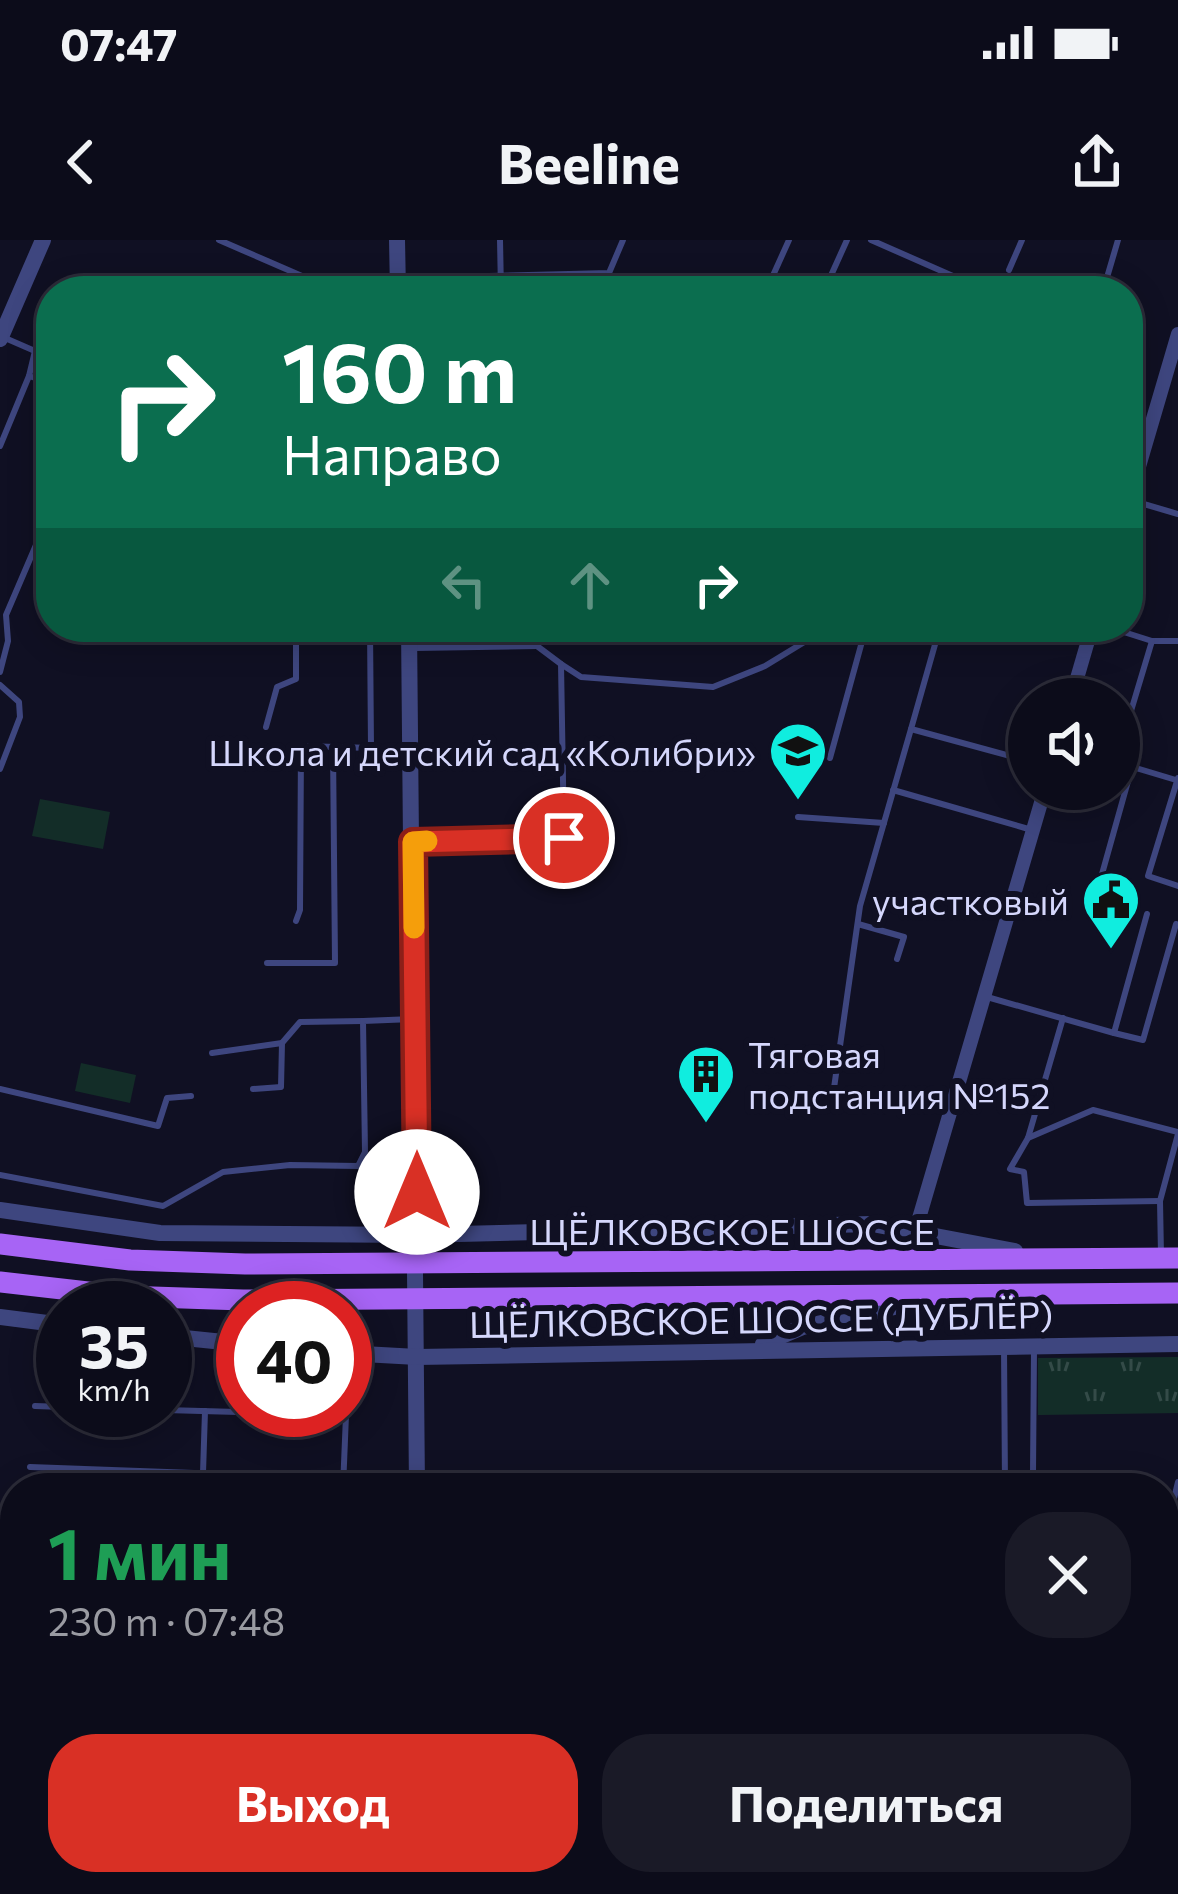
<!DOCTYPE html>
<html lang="ru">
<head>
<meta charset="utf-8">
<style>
	body { margin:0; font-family:Commissioner,sans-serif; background:#1a1a27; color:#f1f3f6; height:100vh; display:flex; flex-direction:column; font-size:45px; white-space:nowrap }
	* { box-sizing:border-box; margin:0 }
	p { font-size:39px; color:#9a9ba2 }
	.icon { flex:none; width:66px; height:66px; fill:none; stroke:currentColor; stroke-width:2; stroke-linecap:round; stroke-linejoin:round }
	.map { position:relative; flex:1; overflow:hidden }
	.side { position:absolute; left:0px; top:1233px; width:1179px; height:423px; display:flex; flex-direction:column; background:#0c0c1a; border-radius:48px 48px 0 0; box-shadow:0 6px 30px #0003,0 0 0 3px #2c2c39 }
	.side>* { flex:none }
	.guide { position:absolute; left:36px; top:36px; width:1107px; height:366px; border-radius:48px; box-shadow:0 6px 30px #0003,0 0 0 3px #2c2c39; background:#0b6e4f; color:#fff; overflow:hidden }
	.tools { position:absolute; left:1008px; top:438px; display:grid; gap:24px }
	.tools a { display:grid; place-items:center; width:132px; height:132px; border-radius:50%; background:#0c0c1a; box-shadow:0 6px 30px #0003,0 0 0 3px #2c2c39; font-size:60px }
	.speed { position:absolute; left:36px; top:1041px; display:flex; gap:24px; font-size:60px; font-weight:700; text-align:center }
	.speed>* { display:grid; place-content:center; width:156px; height:156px; border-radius:50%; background:#0c0c1a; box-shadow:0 6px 30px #0003,0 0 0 3px #2c2c39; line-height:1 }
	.speed small { font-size:30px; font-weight:400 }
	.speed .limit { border:18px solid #d22; background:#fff; color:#111 }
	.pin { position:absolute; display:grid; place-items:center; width:102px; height:102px; color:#fff; margin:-51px; border:6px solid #fff; border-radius:50%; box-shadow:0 3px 12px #0007 }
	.me { position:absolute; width:132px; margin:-66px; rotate:0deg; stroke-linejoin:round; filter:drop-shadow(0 0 9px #0008) }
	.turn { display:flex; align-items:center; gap:42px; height:252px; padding:0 48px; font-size:54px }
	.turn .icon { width:156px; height:156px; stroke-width:2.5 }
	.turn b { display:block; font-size:84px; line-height:102px }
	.lanes { display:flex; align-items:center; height:114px; padding:0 48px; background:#0003; justify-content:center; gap:60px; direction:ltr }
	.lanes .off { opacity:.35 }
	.round { display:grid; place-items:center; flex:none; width:126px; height:126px; border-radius:48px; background:#1a1a27 }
	.summary { display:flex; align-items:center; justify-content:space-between; height:204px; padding:0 48px }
	h1 { font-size:72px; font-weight:700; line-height:90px; color:#1e9e55 }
	.cta { display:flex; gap:24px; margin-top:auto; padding:24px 48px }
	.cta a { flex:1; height:138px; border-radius:48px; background:#d93025; color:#fff; font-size:48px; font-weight:700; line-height:138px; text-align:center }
	.cta a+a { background:#1a1a27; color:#f1f3f6 }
	.status { display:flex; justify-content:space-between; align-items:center; height:84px; padding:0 60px; background:#0c0c1a; direction:ltr }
	.status svg { height:33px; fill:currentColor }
	header { display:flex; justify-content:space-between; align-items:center; height:156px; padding:0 48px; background:#0c0c1a; font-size:54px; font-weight:700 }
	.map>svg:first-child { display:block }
	.grass { fill:url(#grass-tufts) }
	.garden { fill:#132d28 }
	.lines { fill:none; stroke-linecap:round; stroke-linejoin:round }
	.service { stroke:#3e467f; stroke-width:6 }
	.minor { stroke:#3e467f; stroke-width:14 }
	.tertiary { stroke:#3e467f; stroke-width:16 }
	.primary { stroke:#a764f5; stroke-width:21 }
	.route-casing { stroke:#8d1f18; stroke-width:30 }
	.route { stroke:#d93025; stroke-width:21 }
	.slow { stroke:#f59e0b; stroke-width:21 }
	.labels { text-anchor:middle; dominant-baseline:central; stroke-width:12; stroke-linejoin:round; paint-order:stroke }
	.poi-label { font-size:36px; fill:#d5d7fc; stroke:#101023; text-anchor:end }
	.street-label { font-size:36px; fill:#d5d7fc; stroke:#101023 }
</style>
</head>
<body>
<div class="status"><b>07:47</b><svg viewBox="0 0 49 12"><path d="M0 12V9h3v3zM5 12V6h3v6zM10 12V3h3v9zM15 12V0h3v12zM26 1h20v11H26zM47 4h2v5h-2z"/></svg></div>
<header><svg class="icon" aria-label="back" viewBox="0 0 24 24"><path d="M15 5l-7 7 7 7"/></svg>Beeline<svg class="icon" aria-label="share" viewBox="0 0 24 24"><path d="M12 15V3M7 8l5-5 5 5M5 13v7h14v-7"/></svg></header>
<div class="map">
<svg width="1178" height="1654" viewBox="0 0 1178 1654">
	<defs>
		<pattern id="grass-tufts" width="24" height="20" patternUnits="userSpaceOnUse" patternTransform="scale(3)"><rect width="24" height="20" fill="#132d28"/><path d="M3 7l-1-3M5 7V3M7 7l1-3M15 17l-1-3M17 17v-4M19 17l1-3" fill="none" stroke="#344b48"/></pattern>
	</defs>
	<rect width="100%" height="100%" fill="#101023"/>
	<path class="grass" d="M1178,1117v56l-140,2v-57z"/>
	<g class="garden">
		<path d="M40,559l70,13 -7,37 -71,-13z"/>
		<path d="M81,823l55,12 -6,28 -55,-12z"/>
	</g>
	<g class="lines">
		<g class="service">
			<path d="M219,0l106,46"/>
			<path d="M500,0l1,51"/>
			<path d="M871,0l116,51"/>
			<path d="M1009,30l13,-30"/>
			<path d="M402,38l207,-5 14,-33"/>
			<path d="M602,51l7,-18"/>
			<path d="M766,51l23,-51"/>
			<path d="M824,51l23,-51"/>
			<path d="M1103,51l15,-51"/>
			<path d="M5,98l46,20"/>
			<path d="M35,111l-6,25 22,7"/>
			<path d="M0,206l29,-70"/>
			<path d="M1130,260l48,14"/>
			<path d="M370,387l1,121"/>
			<path d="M904,387l33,9"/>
			<path d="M940,387l-29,102 118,32"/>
			<path d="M1108,387l44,14h26"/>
			<path d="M414,408l123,-2"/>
			<path d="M561,424l20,13 132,10 52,-21 64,-39"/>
			<path d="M0,432l8,-31 -2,-26 45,-105"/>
			<path d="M0,445l19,17 1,15 -20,52"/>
			<path d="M266,487l11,-40 19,-8v-52"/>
			<path d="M1119,511l33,-110"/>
			<path d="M830,518l36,-131"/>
			<path d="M1119,523l57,17"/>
			<path d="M1178,538l-30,98 30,10"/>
			<path d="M893,550l139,40"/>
			<path d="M798,577l86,6"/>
			<path d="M416,602l148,-4 -3,-174 -24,-18 -1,-19"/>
			<path d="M1102,634l30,-107"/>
			<path d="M296,681l4,-11 1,-164 107,3"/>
			<path d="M858,684l46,13 -7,22"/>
			<path d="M267,723h68l-2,-216"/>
			<path d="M987,757l127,36 33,-119"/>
			<path d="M1063,778l-35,120 -18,31 14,3 3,31 133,-2"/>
			<path d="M1114,793l29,7 33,-116"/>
			<path d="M212,813l70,-10"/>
			<path d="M834,848l26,-182 51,-177"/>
			<path d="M0,849l158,37 9,-28 24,-2"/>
			<path d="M253,849l28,-2 1,-44 18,-21 63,-1"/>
			<path d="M1028,898l65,-28 85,22"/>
			<path d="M0,935l163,31 60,-34 67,-7 68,1 7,-14 -2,-131 50,-2"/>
			<path d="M1161,1015l-1,-54 18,-67"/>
			<path d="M1004,1108l1,140"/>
			<path d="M1034,1109l-1,124h32l-1,15"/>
			<path d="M35,1166l28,1"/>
			<path d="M165,1170l181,5 -3,73"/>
			<path d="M30,1227l250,9v12"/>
			<path d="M203,1233l2,-62"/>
			<path d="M546,1248v-11l371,1v10"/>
			<path d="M1164,1300l14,-58"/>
			<path d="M0,1516h15"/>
			<path d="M21,1654l6,-13"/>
			<path d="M139,1654l6,-13"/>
			<path d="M261,1654l6,-13"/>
		</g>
		<g class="minor">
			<path d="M1128,264l50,-170"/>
			<path d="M1071,459l21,-72"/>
			<path d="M915,992l130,-443"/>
		</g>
		<g class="tertiary">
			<path d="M397,0l1,51"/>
			<path d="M0,99l43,-99"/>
			<path d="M409,387l8,861"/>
			<path d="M0,970l160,23 257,2 455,-11 143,27"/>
			<path d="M0,1077l63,8"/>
			<path d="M165,1096l78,8"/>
			<path d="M763,1104l40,-17 119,-26"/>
			<path d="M345,1113l72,4 761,-13"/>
			<path d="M419,1641v13"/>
		</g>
		<g class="primary">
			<path d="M0,1004l130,16 115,4 933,-6"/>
			<path d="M0,1042l123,14 120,4 935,-7"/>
		</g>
	</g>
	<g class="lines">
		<g class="route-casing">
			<path id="route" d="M417,952l-4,-350 151,-4"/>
		</g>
		<use href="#route" class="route"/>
		<path class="slow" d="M414,688l-1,-86 14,-1"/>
	</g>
	<defs>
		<g id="school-pin" transform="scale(3)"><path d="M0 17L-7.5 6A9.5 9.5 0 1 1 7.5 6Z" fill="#10eddf" stroke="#101023"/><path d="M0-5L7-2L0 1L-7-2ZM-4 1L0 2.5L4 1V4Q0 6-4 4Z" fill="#111"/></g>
		<g id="civic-pin" transform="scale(3)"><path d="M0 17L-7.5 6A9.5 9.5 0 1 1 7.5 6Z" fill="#10eddf" stroke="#101023"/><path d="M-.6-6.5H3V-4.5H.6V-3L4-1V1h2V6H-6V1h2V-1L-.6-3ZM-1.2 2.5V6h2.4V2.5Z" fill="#111"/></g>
		<g id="building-pin" transform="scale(3)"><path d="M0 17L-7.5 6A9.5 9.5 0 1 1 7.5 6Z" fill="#10eddf" stroke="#101023"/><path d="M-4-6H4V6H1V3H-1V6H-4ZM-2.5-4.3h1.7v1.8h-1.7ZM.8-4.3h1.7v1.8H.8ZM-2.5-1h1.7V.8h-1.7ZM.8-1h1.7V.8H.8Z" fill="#111"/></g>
	</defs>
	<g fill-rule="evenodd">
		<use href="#school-pin" x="798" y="511"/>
		<use href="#civic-pin" x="1111" y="660"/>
		<use href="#building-pin" x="706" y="834"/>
	</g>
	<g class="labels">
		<g class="poi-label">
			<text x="756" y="511">Школа и детский сад «Колибри»</text>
			<text x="1069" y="660">участковый</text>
			<text x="748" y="813" text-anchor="start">Тяговая<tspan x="748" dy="41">подстанция №152</tspan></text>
		</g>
		<g class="street-label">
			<text x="732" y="990">ЩЁЛКОВСКОЕ ШОССЕ</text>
			<text transform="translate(761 1078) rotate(-1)">ЩЁЛКОВСКОЕ ШОССЕ (ДУБЛЁР)</text>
		</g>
	</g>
</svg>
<div class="tools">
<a><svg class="icon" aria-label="sound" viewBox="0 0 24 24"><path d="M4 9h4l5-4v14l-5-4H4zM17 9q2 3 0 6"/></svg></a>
</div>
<div class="speed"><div>35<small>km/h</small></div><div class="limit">40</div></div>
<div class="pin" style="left:564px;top:598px;background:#d93025"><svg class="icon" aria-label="arrive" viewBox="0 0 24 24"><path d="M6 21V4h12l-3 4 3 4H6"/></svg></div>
<svg class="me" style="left:417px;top:952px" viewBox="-20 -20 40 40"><circle r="19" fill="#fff"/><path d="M0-13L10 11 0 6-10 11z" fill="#d93025"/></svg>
<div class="guide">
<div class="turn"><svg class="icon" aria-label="right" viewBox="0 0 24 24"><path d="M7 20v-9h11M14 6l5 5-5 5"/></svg><div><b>160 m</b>Направо</div></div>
<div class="lanes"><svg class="icon off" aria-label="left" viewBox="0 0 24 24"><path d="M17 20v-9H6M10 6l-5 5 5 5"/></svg><svg class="icon off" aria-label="ahead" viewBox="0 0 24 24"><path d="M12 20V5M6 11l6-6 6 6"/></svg><svg class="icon" aria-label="right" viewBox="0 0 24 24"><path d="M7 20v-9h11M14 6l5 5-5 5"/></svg></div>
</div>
<section class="side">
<div class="summary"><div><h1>1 мин</h1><p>230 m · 07:48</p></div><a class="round"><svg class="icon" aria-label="close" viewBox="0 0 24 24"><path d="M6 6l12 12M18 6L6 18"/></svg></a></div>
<div class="cta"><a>Выход</a><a>Поделиться</a></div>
</section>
</div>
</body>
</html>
